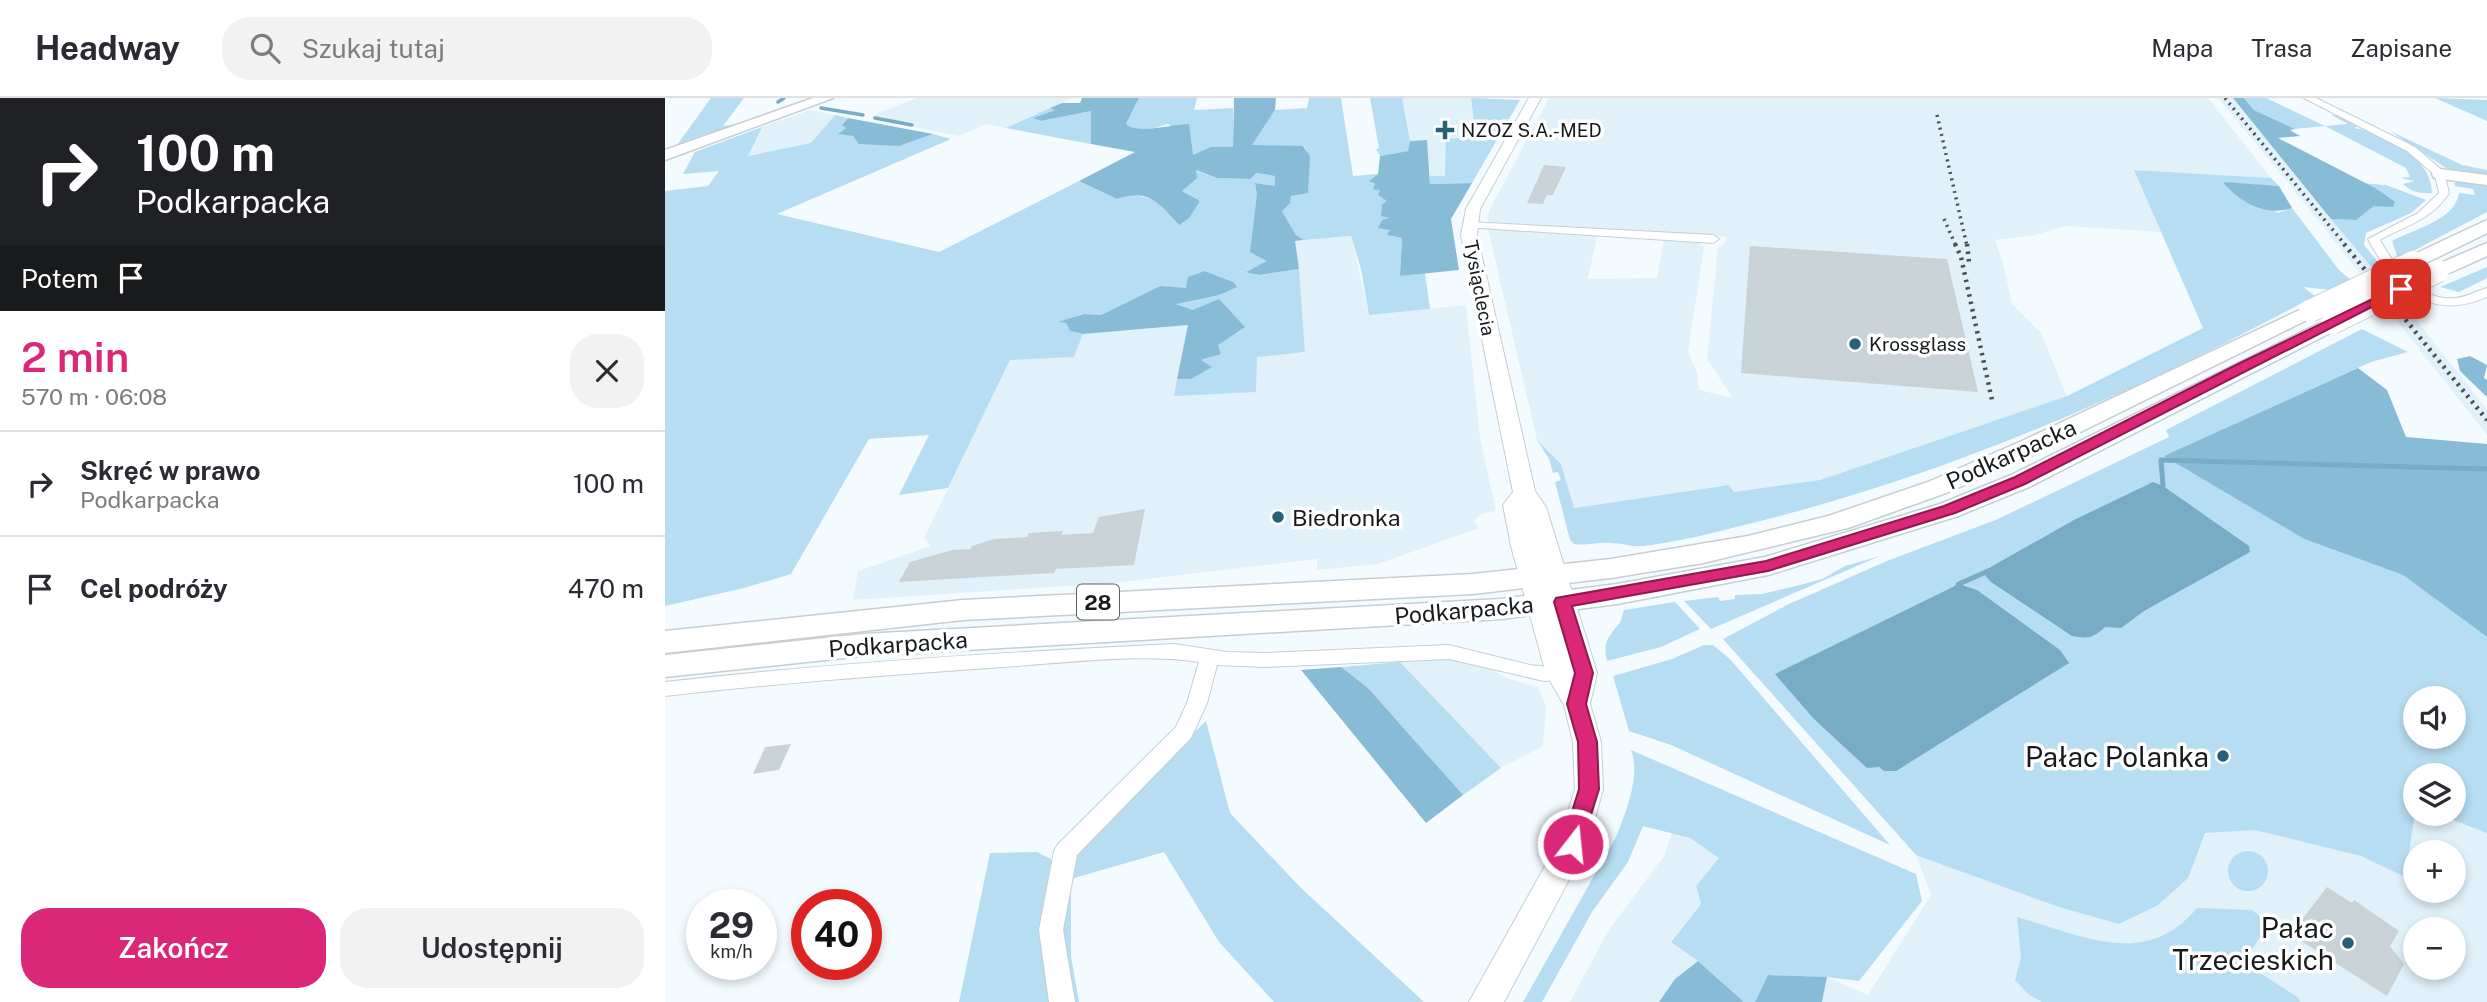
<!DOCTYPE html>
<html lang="pl">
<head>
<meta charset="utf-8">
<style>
	body { margin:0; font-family:"Public Sans",sans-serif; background:#f2f2f3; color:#2b2b33; height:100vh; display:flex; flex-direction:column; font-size:26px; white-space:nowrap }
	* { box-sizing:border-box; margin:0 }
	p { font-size:23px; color:#7c7c81 }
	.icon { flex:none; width:38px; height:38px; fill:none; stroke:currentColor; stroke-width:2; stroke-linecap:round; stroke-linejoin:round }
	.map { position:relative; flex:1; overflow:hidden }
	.panel { display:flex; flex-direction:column; background:#fff; width:665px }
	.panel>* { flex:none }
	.hud { background:#202124; color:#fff; overflow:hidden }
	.tools { position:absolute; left:1738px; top:588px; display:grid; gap:14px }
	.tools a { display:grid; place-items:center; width:63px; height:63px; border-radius:50%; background:#fff; box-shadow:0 4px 10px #0003; font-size:35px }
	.speed { position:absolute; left:21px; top:791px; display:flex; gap:14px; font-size:35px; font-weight:700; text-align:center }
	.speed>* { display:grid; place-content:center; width:91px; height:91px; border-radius:50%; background:#fff; box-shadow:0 4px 10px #0003; line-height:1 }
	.speed small { font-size:18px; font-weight:400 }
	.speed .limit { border:10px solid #d22; background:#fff; color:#111 }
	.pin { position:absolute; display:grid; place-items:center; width:60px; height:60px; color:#fff; margin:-30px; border-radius:14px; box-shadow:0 4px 10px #0006 }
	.me { position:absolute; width:77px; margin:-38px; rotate:16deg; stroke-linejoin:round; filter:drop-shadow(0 0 5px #0008) }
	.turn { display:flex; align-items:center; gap:24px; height:147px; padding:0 21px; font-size:32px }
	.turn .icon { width:91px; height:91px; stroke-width:2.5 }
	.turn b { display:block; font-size:49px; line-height:60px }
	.then { display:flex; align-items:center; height:66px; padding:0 21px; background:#0003; gap:14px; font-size:26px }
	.round { display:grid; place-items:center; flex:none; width:74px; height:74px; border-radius:28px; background:#f2f2f3 }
	.summary { display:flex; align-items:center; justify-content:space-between; height:119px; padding:0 21px }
	h1 { font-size:42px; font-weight:600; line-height:52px; color:#db2777 }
	.cta { display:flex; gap:14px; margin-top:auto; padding:14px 21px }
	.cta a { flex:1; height:80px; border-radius:28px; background:#db2777; color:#fff; font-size:28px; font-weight:600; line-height:80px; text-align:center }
	.cta a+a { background:#f2f2f3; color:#2b2b33 }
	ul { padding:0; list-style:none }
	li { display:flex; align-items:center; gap:21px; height:105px; padding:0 21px; border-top:2px solid #e1e1e2 }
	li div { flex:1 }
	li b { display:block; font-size:26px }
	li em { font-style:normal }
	header { display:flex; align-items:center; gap:42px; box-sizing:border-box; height:98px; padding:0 35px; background:#fff; border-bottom:2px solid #e1e1e2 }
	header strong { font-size:33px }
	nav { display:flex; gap:38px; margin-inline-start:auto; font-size:24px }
	.search { width:490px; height:63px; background:#f2f2f3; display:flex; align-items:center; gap:18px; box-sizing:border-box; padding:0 24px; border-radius:28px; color:#7c7c81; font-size:26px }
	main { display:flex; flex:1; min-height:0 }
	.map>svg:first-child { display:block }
	.built { fill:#e1f1fa; fill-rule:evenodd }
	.green { fill:#b6ddf1; fill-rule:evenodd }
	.forest { fill:#88bcd6 }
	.water { fill:#78abc4 }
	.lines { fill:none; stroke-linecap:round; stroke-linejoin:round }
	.stream-far1 { stroke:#78abc4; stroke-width:3.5 }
	.stream { stroke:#78abc4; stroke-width:5 }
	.building { fill:#c9d2d6 }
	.minor-casing { stroke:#c6ced3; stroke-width:2 }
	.tertiary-casing { stroke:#c6ced3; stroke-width:2 }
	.secondary-casing { stroke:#c6ced3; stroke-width:3 }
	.primary-casing { stroke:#c6ced3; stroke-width:3 }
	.minor { fill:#fff; fill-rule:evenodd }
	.tertiary { fill:#fff; fill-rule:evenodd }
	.secondary { fill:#fff; fill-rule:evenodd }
	.primary { fill:#fff; fill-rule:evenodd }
	.rail-far1 { stroke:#4c4f52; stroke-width:3.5; stroke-dasharray:2 4.5; stroke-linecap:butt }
	.rail { stroke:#4c4f52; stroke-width:4.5; stroke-dasharray:2.5 5; stroke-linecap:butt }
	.primary-bridge-casing { stroke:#c6ced3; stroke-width:24; stroke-linecap:butt }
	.primary-bridge { stroke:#fff; stroke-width:22 }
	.route { fill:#db2777; stroke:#8e194d; stroke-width:2 }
	.poi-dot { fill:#276079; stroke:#fff; stroke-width:2.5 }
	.labels { text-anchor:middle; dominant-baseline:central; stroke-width:7; stroke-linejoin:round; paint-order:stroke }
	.far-poi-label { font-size:19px; fill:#181b1d; stroke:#fff; text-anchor:start }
	.far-street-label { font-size:19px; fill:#181b1d; stroke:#fff }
	.shield { fill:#fff; stroke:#5d5f61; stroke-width:2 }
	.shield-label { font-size:21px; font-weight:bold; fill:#181b1d }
	.street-label { font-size:23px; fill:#181b1d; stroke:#fff }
	.poi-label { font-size:23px; fill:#181b1d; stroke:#fff; text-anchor:start }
	.near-poi-label { font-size:28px; fill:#181b1d; stroke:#fff; text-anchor:end }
</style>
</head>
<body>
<header>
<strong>Headway</strong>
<div class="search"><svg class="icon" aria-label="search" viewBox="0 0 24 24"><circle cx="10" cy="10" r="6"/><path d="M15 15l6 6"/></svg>Szukaj tutaj</div>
<nav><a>Mapa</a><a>Trasa</a><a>Zapisane</a></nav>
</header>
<main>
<section class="panel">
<div class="hud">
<div class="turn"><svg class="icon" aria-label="right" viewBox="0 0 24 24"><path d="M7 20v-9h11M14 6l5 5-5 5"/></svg><div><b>100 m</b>Podkarpacka</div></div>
<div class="then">Potem<svg class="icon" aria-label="arrive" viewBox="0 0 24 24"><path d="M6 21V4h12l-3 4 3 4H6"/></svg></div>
</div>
<div class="summary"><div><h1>2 min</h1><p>570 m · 06:08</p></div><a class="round"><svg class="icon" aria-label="close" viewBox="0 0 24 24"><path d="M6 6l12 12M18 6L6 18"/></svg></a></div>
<ul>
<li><svg class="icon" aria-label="right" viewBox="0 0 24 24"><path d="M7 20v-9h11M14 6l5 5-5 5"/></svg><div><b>Skręć w prawo</b><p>Podkarpacka</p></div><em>100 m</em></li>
<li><svg class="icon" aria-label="arrive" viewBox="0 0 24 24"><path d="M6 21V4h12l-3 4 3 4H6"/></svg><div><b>Cel podróży</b></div><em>470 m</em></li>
</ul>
<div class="cta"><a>Zakończ</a><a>Udostępnij</a></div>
</section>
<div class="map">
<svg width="1822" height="904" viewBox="0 0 1822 904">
	<rect width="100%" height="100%" fill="#f4fbff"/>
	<g class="built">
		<path d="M252,0h156l-67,30 -20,-4 -27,12 -88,-17 9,-7z"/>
		<path d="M737,0h69l5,40 -31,38h-15l-3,-36 -17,1z"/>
		<path d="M884,0h659l63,80 -136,-8 26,62 -96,-6 -30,9 -40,5 8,23 9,41 29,29 26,63 -247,84 -86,12 -5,-7 -156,23 -12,-44 -24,-24 -49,-211 107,6 2,1 -9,43 69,-1 7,-38 32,2 8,5 -16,105 9,20 2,18 34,8 -26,-39 11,-112 6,-3 2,-7 -237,-15 -2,-4 3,-9z"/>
		<path d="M1553,0h15l164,198 90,113v26l-200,-254z"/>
		<path d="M145,12l25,5 -24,28 -64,13 15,-29z"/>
		<path d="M686,138l18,79 97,-10 14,133 16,73 -13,2 -9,8 5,7 -101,36 -61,6v-11l-204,24 -260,17 5,-29 73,-25 -7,-8 86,-178 64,-3 9,-23 105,-9 69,32 48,-5 -10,-111z"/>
		<path d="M1822,539v365h-665l5,-25 41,18 63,-100 -15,-40 -40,-47zM1750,600h38v39h-38zM1750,677h38v39h-38zM1750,754h38v39h-38zM1750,831h38v39h-38z"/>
		<path d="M788,560l25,5 31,16 29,8 8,19 -3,40 -42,22 -101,-106z"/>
		<path d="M1007,735l18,5 30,20 -24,28 5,18 -30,37 27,20 -23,18 -16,23h-89l38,-71 56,-75z"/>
	</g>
	<g class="green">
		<path d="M46,0h33l-21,28 21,-3 -67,22z"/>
		<path d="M474,0h58l-3,12 39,-2v39h-22l-18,9 -4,-19 -21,-13c-13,4 -31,10 -42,0z"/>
		<path d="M644,0h32l12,78 25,-2 -8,6 10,10 -2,5 10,6 1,15 2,2v12l-3,5 14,3 -2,38 25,-3 5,36 -61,6 -8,-46 -10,-33 -47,4 -8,-5 -14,-24 27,-56 -5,-9h-53l24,-36 32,-2z"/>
		<path d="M705,0h32l8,43 -2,10 -28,5 -4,-7 3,-1z"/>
		<path d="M806,0l49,2 -48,83 -42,1v-8h15l1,-37 30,-2z"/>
		<path d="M1579,0h22l59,28 23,-2 -17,-9 9,1 19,10 -5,2c30,4 78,29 78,65 -9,1 -22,-1 -29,-9l12,-3 -15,-3 10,-1 -4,-9 -81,-42 -30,3 -41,-19z"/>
		<path d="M1770,0l52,2v21z"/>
		<path d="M385,10l7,1 -23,9 7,3 50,-10v33l-85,-16z"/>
		<path d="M170,17l13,3 -6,6 5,3 -7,6 59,13 34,-12 18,5 -174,75 162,38 140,-71 38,18 15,-5 26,7h42l-18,-10 13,-21 22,8 33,1 5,-6 21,3 -1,10 -20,-3 13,78 -21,10 12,4 40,-6 6,83 -48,5 -1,35 -82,4 3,-17h14l20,-13 -11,-5 21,-8 -28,-43 -19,-7 59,-21 -28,-11 -19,18 -26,-3 -59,29 -18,-1 -23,8 6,1 4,8 13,3 -9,23 -64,3 -62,128 -49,7 30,-60 -60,4 -78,135 -47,14 -79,18v-415l43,-5 11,-15 -36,3 12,-22 67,-25 -14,29 63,-13z"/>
		<path d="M1725,33l72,34 25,5v6l-41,-8z"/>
		<path d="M1469,72l137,8 8,8 -55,-3 54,30 14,-5 47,62 12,10 -20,10 -28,-3 12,9c-173,93 -353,173 -543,222 -40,10 -90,24 -130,28 -11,1 -21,-3 -31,-3 -13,-1 -25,3 -37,1l-4,-4 -15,-58 6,-2 -3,-8 -5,1 -4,-14 -12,-19 24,24 13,44 155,-23 5,7 86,-12 247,-84 136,-68z"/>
		<path d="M1800,83l22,2v29l-89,47 -6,-18c21,-12 63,-20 67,-48l16,2 -2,-6 -18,-3 -1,-3z"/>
		<path d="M1695,85l26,2 40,15 -15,13 -45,20 -2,12 17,21 -7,4 -43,-51 24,1 19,-14 21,-3 -18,-14z"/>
		<path d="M1822,169v11l-28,14 -19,-5z"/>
		<path d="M1697,231l46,23 -37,10 -206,94 139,83 99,36 84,62v196l-49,-19h15v-39h-38v38l-10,64 -44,-21 -106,-26 -50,3 -17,45 -30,27 -39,19 -60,-17 -143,-52 -193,-216 66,-35 98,-43 111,-42 171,-82 -3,-7zM1750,600h38v39h-38z"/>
		<path d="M1215,458l-169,73 -27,-28 34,-4 2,4 15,-2v-4l27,-1 38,-9 22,-6 23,-13z"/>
		<path d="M1010,504l25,27 -39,18 -54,14c-4,-17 0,-23 11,-36 4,-4 4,-10 6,-15z"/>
		<path d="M1039,547h9l17,14 160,186 -219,-100 -42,-14 -16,-55 59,-17z"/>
		<path d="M735,564l101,106 -38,27 -95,-107 -27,-21z"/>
		<path d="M541,623l24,92 69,73 125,116h-150l-55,-60 -55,-90 -93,27v77l8,46h-10l-11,-78 16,-71 45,-48z"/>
		<path d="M966,652l285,124 6,27 -63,80 -32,-4 -59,-2 -13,27h-11l-46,-41 -27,-19 30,-38 -5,-18 23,-28 -29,-20 -47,-12 -15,36 -36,50 -50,90h-19l94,-167c9,-24 24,-60 14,-85z"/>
		<circle cx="1583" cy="773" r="20"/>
		<path d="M372,754l14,7v143h-92l31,-149z"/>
		<path d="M1532,810l55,2 17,14 -26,38 56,36 1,4h-258l-13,-7 -14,-15 6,-22 -4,-41c64,18 129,53 180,-9z"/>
	</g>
	<g class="forest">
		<path d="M417,0h57l-13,26c12,11 46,0 63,0l4,31 18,-8h22l1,-49h42l-1,12 -23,35 51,1 7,10 -2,37 -17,3 -1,7 -8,8 14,24 8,5 -9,1 4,28 -40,6 -13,-3 21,-11 -17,-9 7,-57 -2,-12 20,3v-10l-19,-3 -6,6 -33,-1 -21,-8 1,8 -15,13 18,10 -11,17 -10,7c-19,-22 -32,-37 -62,-26l-38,-18 56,-29 -44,-8v-33l-50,10 -8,-3 22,-8 -5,-2 12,-5h18z"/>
		<path d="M1568,0h11l10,12 41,19 -5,1 10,6 -22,2 99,51 18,13 -2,5 -19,-1 -18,14 -25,-1z"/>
		<path d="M183,20l85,16 -34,12 -40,-2 -6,-8 -15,-2 8,-6 -4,-3z"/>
		<path d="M762,42l3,44 42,-1 -21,36 8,51 -59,6 2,-38 -15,-3 3,-5 -12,-2 4,-8 8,-2 -9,-2 1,-11 5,-4 -9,-6 2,-5 -7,-1 2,-5 -6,-3 9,-7 2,-18 28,-5 2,-10z"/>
		<path d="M1558,84l56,4 13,22c-26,9 -53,-6 -69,-26z"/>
		<path d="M540,173l28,11 4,5 -18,8 -43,9 17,6 26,-11 26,28 -27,18 3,9 -20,6 11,7 -21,12h-14l11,-54 -105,9 -13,-3 -4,-8 -8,-1 26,-8 17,1 59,-29 26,2 2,-11z"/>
		<path d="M1805,258l17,9 -3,13 3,2v17l-27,-26 -3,-12z"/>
		<path d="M1693,270l29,22 19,47 81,7v193l-84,-62 -99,-36 -140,-83z"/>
		<path d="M676,569l27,21 95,107 -37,28 -125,-153z"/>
		<path d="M1033,863l46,41h-85l16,-23z"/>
		<path d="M1103,877l59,2 -5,25h-67z"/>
	</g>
	<g class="water">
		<path d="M1488,384l10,4 86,60 1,6 -106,59 -23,17 -16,-1c-11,11 -18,12 -33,9l-81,-54 -9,-10 92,-52z"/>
		<path d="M1294,486l18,6 83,60 9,13 -173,108h-12l-5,-4 -12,1 -53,-49 -39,-45z"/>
	</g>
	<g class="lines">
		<g class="stream-far1">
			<path d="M113,4l6,-4"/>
			<path d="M156,10l42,7"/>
			<path d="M210,20l37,7"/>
		</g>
		<g class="stream">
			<path d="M1494,391l4,-3 -2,-26 326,9"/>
			<path d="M1290,492l4,-6 29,-13"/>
		</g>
	</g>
	<g class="building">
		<path d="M879,67l22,2 -13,28h-6l-4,9 -16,-1z"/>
		<path d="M1085,148l197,13 31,133 -237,-19z"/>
		<path d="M480,411l-11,56 -78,4 -2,4 -155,9 11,-20 42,-12 18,-1 2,-3 22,-7 33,-2 2,-4 34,-2 -2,4 32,-2 6,-16z"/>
		<path d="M126,646l-12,26 -26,4 12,-27z"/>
		<path d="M1662,789l25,16 2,-3 45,31 -9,15 14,18 -17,32 -92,-59 9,-15 -3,-1z"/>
	</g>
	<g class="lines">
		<g class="minor-casing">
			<g id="minor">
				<path d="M1639,0h12l99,49 29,25 5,21c-17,27 -43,32 -69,47 15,27 40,62 75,58 12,-1 21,-7 32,-10v9c-58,25 -93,-9 -119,-58l50,-26 21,-20 -4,-18 -28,-24z"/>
				<path d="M804,124l244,13 6,4 -6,4 -248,-16 -2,-2z"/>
				<path d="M509,546l53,8 39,1 183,-8 81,20 36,4 3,5 -3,5 -22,2 -95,-22 -183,8 -49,-2 -10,38 -16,35 -114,117 -14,75 12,72h-26l-10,-72 15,-79 4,-7 118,-117 11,-24 12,-41c-60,-9 -135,1 -196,5 -113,8 -225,16 -338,29v-14c169,-19 339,-30 509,-38z"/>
			</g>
		</g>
		<g class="tertiary-casing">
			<path id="tertiary" d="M864,0h12l-61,111 -3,26 58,256 11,16 51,166 -7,31 11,38 2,47 -15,55 -84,158h-35l90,-161 16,-52 -2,-47 -9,-37 -18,-31 -35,-128 -8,-41 10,-13 -52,-257 5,-26z"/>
		</g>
		<g class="secondary-casing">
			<path id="secondary" d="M148,0h20l-168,62v-10z"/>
		</g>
		<g class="primary-casing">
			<g id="primary">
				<path d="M1775,71l47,6v10l-53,-7 -2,-4 2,-4z"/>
				<path d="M1822,122v13l-67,33h-14l-3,-4 3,-4z"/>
				<path d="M1822,145v13l-42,19h-14l-3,-4 3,-4z"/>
				<path d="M1645,207l7,2 3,4 -3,4 -275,136 -96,42 -98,35 -145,35 -92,15 -138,16 -510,26 -298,33v-22l298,-31 510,-26 138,-15 137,-23 80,-20 100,-34 96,-42z"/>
				<path d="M1667,219l8,1 3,5 -3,5 -311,159 -71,29 -190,59 -151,29 -116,15 -638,37 -198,21v-22l198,-21 638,-35 116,-15 148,-27 175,-53 71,-29z"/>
			</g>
		</g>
		<use href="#minor" class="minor"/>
		<use href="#tertiary" class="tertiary"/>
		<use href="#secondary" class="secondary"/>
		<use href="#primary" class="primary"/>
		<g class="rail-far1">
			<path d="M1560,0l121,148"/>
			<path d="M1272,17l30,131"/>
			<path d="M1279,121l12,27"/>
		</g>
		<g class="rail">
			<path d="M1290,146l6,13 31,143"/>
			<path d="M1302,146l2,18"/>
			<path d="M1679,146l143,176"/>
		</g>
		<g class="primary-bridge-casing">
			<g id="primary-bridge">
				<path d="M1645,213l103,-49"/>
				<path d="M1667,225l106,-52"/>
			</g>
		</g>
		<use href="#primary-bridge" class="primary-bridge"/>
	</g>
	<path class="route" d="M1732,189l10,2 -382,195 -70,29 -187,58 -196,35 21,67 -7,31 11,38 2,47 -19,61 -7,2 -7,-2 -4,-6 17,-55 -1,-47 -11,-38 8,-31 -21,-71 2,-4 210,-37 178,-55 71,-29 223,-113z"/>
	<g class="poi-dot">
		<path d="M776.5 21.5h7v7h7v7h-7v7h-7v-7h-7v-7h7z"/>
		<circle cx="1190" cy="246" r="7"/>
		<circle cx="613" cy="419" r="7"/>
		<circle cx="1558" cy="658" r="7"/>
		<circle cx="1683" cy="845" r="7"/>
	</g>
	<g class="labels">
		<g class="far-poi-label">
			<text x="796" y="32">NZOZ S.A.-MED</text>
			<text x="1204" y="246">Krossglass</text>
		</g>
		<g class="far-street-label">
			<text transform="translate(815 190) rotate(79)">Tysiąclecia</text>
		</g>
		<rect class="shield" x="412" y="486.5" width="42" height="35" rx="5"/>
		<g class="shield-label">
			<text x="433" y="504">28</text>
		</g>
		<g class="street-label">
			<text transform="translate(1346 356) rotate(-24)">Podkarpacka</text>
			<text transform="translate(799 512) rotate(-5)">Podkarpacka</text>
			<text transform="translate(233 546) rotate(-4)">Podkarpacka</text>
		</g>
		<g class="poi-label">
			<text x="627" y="419">Biedronka</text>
		</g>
		<g class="near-poi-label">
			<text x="1544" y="658">Pałac Polanka</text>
			<text x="1669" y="829">Pałac<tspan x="1669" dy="32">Trzecieskich</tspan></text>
		</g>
	</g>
</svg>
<div class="tools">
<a><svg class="icon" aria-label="sound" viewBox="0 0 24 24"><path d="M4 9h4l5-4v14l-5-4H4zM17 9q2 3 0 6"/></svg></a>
<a><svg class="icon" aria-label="layers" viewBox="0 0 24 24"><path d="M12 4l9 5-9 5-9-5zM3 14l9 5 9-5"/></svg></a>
<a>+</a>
<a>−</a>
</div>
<div class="speed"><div>29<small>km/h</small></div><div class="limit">40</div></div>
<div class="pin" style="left:1736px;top:191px;background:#d93025"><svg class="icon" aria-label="arrive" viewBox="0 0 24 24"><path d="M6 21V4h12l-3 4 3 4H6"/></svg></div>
<svg class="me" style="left:908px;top:746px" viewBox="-20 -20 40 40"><circle r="17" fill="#db2777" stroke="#fff" stroke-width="3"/><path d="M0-11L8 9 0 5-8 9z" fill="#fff"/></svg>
</div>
</main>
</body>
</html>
